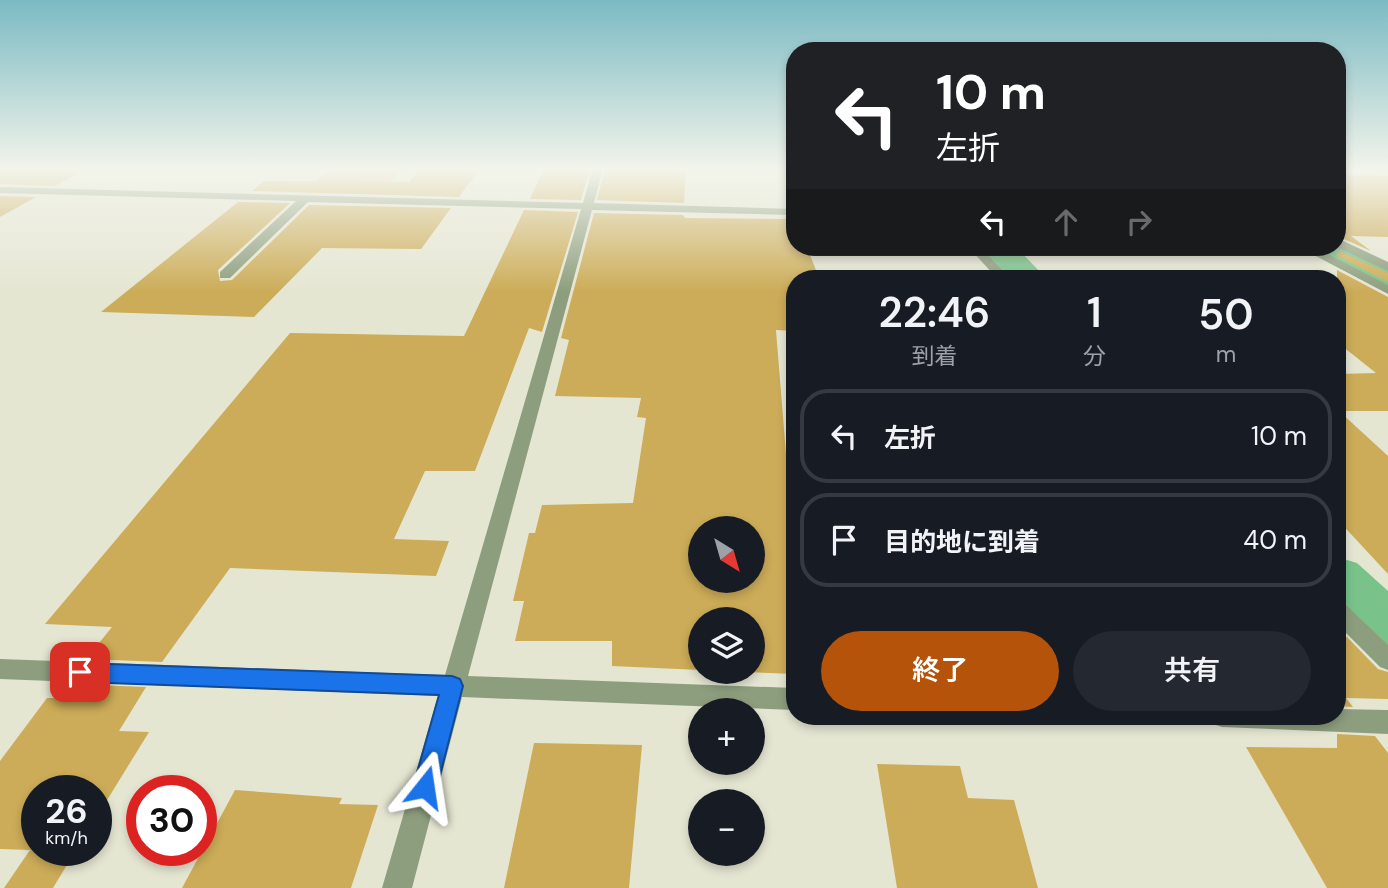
<!DOCTYPE html>
<html lang="ja">
<head>
<meta charset="utf-8">
<style>
	body { margin:0; font-family:"DM Sans","Noto Sans JP",sans-serif; background:#242831; color:#f1f3f6; height:100vh; display:flex; flex-direction:column; font-size:26px; white-space:nowrap }
	* { box-sizing:border-box; margin:0 }
	p { font-size:23px; color:#9ea1a6 }
	.icon { flex:none; width:38px; height:38px; fill:none; stroke:currentColor; stroke-width:2; stroke-linecap:round; stroke-linejoin:round }
	.map { position:relative; flex:1; overflow:hidden }
	.panel { position:absolute; left:786px; top:270px; width:560px; height:455px; display:flex; flex-direction:column; background:#171b24; border-radius:28px; box-shadow:0 4px 10px #0003 }
	.panel>* { flex:none }
	.top-card { position:absolute; left:786px; top:42px; width:560px; height:214px; border-radius:28px; box-shadow:0 4px 10px #0003; background:#202124; color:#fff; overflow:hidden }
	.needle { width:46px; rotate:143deg }
	.controls { position:absolute; left:688px; top:516px; display:grid; gap:14px }
	.controls a { display:grid; place-items:center; width:77px; height:77px; border-radius:50%; background:#171b24; box-shadow:0 4px 10px #0003; font-size:35px }
	.speed { position:absolute; left:21px; top:775px; display:flex; gap:14px; font-size:35px; font-weight:700; text-align:center }
	.speed>* { display:grid; place-content:center; width:91px; height:91px; border-radius:50%; background:#171b24; box-shadow:0 4px 10px #0003; line-height:1 }
	.speed small { font-size:18px; font-weight:400 }
	.speed .limit { border:10px solid #d22; background:#fff; color:#111 }
	.pin { position:absolute; display:grid; place-items:center; width:60px; height:60px; color:#fff; margin:-30px; border-radius:14px; box-shadow:0 4px 10px #0006 }
	.me { position:absolute; width:77px; margin:-38px; rotate:15deg; stroke-linejoin:round; filter:drop-shadow(0 0 5px #0008) }
	.turn { display:flex; align-items:center; gap:24px; height:147px; padding:0 35px; font-size:32px }
	.turn .icon { width:91px; height:91px; stroke-width:2.5 }
	.turn b { display:block; font-size:49px; line-height:60px }
	.lanes { display:flex; align-items:center; height:66px; padding:0 35px; background:#0003; justify-content:center; gap:35px; direction:ltr }
	.lanes .off { opacity:.35 }
	.eta { display:flex; justify-content:space-evenly; align-items:center; height:119px; text-align:center }
	.eta b { font-size:42px; font-weight:600; line-height:49px }
	.primary-button { display:flex; gap:14px; margin-top:auto; padding:14px 35px }
	.primary-button a { flex:1; height:80px; border-radius:42px; background:#b45309; color:#fff; font-size:28px; font-weight:600; line-height:80px; text-align:center }
	.primary-button a+a { background:#242831; color:#f1f3f6 }
	ul { padding:0; list-style:none }
	li { display:flex; align-items:center; gap:21px; height:94px; margin:0 14px 10px; padding:0 21px; border:4px solid #363941; border-radius:28px }
	li div { flex:1 }
	li b { display:block; font-size:26px }
	li em { font-style:normal }
	.map>svg:first-child { display:block }
	.green { fill:#eab478 }
	.lines { fill:none; stroke-linecap:round; stroke-linejoin:round }
	.canal { fill:#79c38b; fill-rule:evenodd }
	.building { fill:#ccac58; fill-rule:evenodd }
	.street { fill:#8d9e7e; fill-rule:evenodd }
	.route { fill:#1a73e8; stroke:#114b97; stroke-width:2 }
</style>
</head>
<body>
<div class="map">
<svg width="1388" height="888" viewBox="0 0 1388 888">
	<rect width="100%" height="100%" fill="#e5e6d2"/>
	<path class="green" d="M331,168h71l-22,25 -76,-1z"/>
	<g class="lines">
		<g class="canal">
			<path d="M1337,241l51,25v25l-12,-4 -64,-33 -4,-7h29z"/>
			<path d="M981,247h35l30,31h-36z"/>
			<path d="M1337,557l20,6 31,28v63l-22,-7 -29,-31z"/>
		</g>
	</g>
	<g class="building">
		<path d="M0,168h88l-33,18 -55,-2z"/>
		<path d="M421,168h59l-21,29 -207,-6 12,-10 145,1z"/>
		<path d="M544,168h46l-9,32 -51,-1z"/>
		<path d="M605,168h81l-2,35 -87,-3z"/>
		<path d="M1337,175l51,1v61l-37,-1 20,15 -34,-15z"/>
		<path d="M0,196l36,1 -36,20z"/>
		<path d="M238,202l52,1 -72,67 2,11 12,-1 77,-75 142,3 -30,41 -99,-1 -68,69 -153,-5z"/>
		<path d="M524,210l54,2 -36,120 -13,-4 -54,143h-50l-31,68 55,2 -13,35 -206,-8 -68,94 -76,-3 26,-32 -67,-3 245,-291 174,3z"/>
		<path d="M594,213l89,2 2,3 104,1v3h5v25h13l12,31h-25v53l-18,-1 12,149h6v117h-2l2,78 -47,-2h5v-52h-52v50l-88,-4v-25h-97l9,-40h-11l16,-68h6l7,-28 91,-2 13,-85 -9,-1 4,-19 -86,-2 14,-56 -8,-2zM700,528h52v53h-52z"/>
		<path d="M1337,250l51,23v9l-51,-26z"/>
		<path d="M1337,270l51,27v114h-49l49,45v118l-51,-55v-145l39,-1 -39,-31z"/>
		<path d="M1337,637h10l31,32 10,3v27l-42,-1 7,9 -16,-1z"/>
		<path d="M68,684l78,3 -27,44 30,1 -53,86v-27h-59v59h39l-23,38h-49l26,-38 -30,-1v-88l47,-63h10z"/>
		<path d="M1337,734l38,2 13,17v135h-61l-81,-141 91,1z"/>
		<path d="M534,743l108,2 -13,143h-125z"/>
		<path d="M877,764l83,2 8,32 46,2 24,88h-141z"/>
		<path d="M235,790l107,8 -3,6 39,1 -27,83h-169z"/>
	</g>
	<g class="lines">
		<g class="street">
			<path d="M593,168h10l-9,35 200,6v6l-202,-5 -124,466 326,12v22l-332,-13 -50,191h-30l56,-192 -438,-17v-20l445,16 136,-466 -273,-7 -78,76h-10v-6l76,-71 -296,-8v-6l583,16z"/>
			<path d="M1337,238l51,24v9l-51,-24z"/>
			<path d="M968,247h13l29,31h-13z"/>
			<path d="M1299,247h15l74,38v9z"/>
			<path d="M1337,601l8,3 43,41v25l-8,-3 -43,-43z"/>
			<path d="M1337,709l51,1v24l-166,-7 -9,-3 -3,-8h127z"/>
		</g>
	</g>
	<linearGradient id="sky" x2="0" y2="1"><stop stop-color="#7bbac3"/><stop offset="0.58" stop-color="#f3f4eb"/><stop offset="1" stop-color="#f3f4eb" stop-opacity="0"/></linearGradient>
	<rect width="1388" height="292" fill="url(#sky)"/>
	<path class="route" d="M80,663l372,13 8,3 3,7 -26,101 -3,9 -9,3 -9,-3 -3,-9 26,-92 -359,-13 -8,-3 -3,-7 3,-6z"/>
</svg>
<div class="controls">
<a><svg class="needle" viewBox="-14 -14 28 28"><path d="M0-13l5 13h-10z" fill="#e53935"/><path d="M0 13l5-13h-10z" fill="#9ea1a6"/></svg></a>
<a><svg class="icon" aria-label="layers" viewBox="0 0 24 24"><path d="M12 4l9 5-9 5-9-5zM3 14l9 5 9-5"/></svg></a>
<a>+</a>
<a>−</a>
</div>
<div class="speed"><div>26<small>km/h</small></div><div class="limit">30</div></div>
<div class="pin" style="left:80px;top:672px;background:#d93025"><svg class="icon" aria-label="arrive" viewBox="0 0 24 24"><path d="M6 21V4h12l-3 4 3 4H6"/></svg></div>
<svg class="me" style="left:425px;top:787px" viewBox="-20 -20 40 40"><path d="M0-17L14 15 0 8-14 15z" fill="#1a73e8" stroke="#fff" stroke-width="4"/></svg>
<div class="top-card">
<div class="turn"><svg class="icon" aria-label="left" viewBox="0 0 24 24"><path d="M17 20v-9H6M10 6l-5 5 5 5"/></svg><div><b>10 m</b>左折</div></div>
<div class="lanes"><svg class="icon" aria-label="left" viewBox="0 0 24 24"><path d="M17 20v-9H6M10 6l-5 5 5 5"/></svg><svg class="icon off" aria-label="ahead" viewBox="0 0 24 24"><path d="M12 20V5M6 11l6-6 6 6"/></svg><svg class="icon off" aria-label="right" viewBox="0 0 24 24"><path d="M7 20v-9h11M14 6l5 5-5 5"/></svg></div>
</div>
<section class="panel">
<div class="eta">
<div><b>22:46</b><p>到着</p></div>
<div><b>1</b><p>分</p></div>
<div><b>50</b><p>m</p></div>
</div>
<ul>
<li><svg class="icon" aria-label="left" viewBox="0 0 24 24"><path d="M17 20v-9H6M10 6l-5 5 5 5"/></svg><div><b>左折</b></div><em>10 m</em></li>
<li><svg class="icon" aria-label="arrive" viewBox="0 0 24 24"><path d="M6 21V4h12l-3 4 3 4H6"/></svg><div><b>目的地に到着</b></div><em>40 m</em></li>
</ul>
<div class="primary-button"><a>終了</a><a>共有</a></div>
</section>
</div>
</body>
</html>
